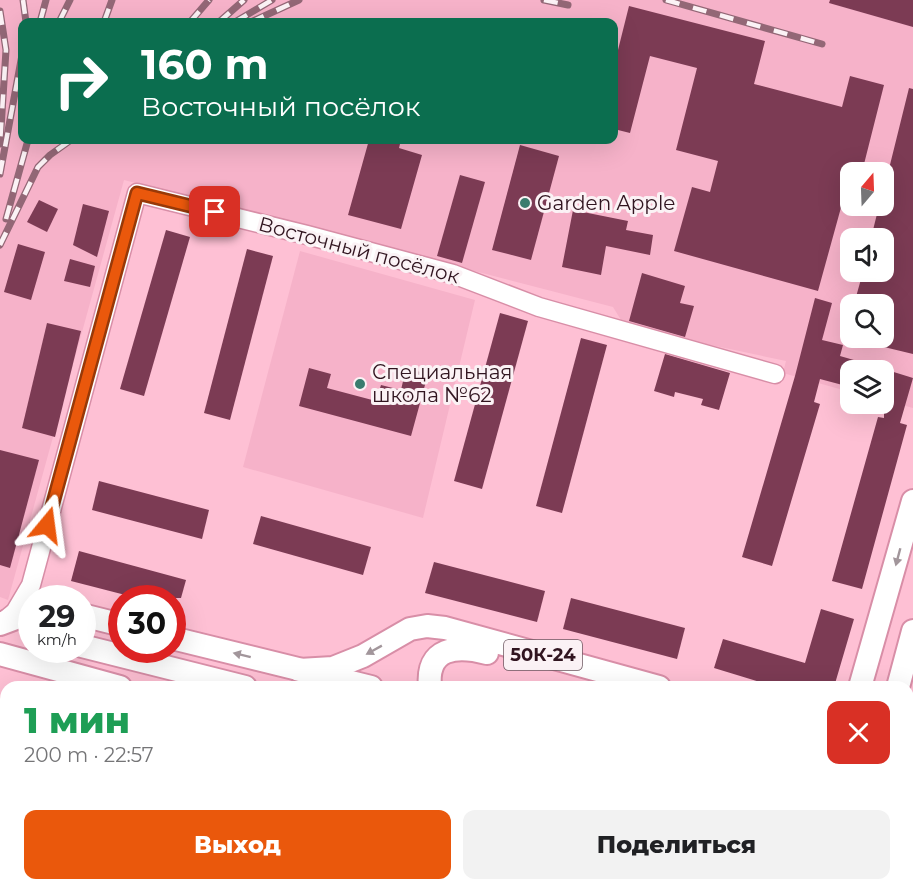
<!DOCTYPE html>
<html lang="ru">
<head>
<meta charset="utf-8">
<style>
	body { margin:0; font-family:Montserrat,sans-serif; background:#f2f2f2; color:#202124; height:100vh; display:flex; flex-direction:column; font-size:22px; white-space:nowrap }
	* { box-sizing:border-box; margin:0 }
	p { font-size:20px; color:#757577 }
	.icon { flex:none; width:33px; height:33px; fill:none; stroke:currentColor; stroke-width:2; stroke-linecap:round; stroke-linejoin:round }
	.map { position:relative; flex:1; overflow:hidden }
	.details { position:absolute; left:0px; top:681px; width:914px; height:210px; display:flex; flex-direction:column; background:#fff; border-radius:18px 18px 0 0; box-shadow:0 6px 24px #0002 }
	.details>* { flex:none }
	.hud { position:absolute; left:18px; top:18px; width:600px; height:126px; border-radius:12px; box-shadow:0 6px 24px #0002; background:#0b6e4f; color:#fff; overflow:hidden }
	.needle { width:39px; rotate:19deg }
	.controls { position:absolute; left:840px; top:162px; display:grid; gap:12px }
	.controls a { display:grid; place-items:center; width:54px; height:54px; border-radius:12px; background:#fff; box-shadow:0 6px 24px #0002; font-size:30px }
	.speed { position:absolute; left:18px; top:585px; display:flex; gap:12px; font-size:30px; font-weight:700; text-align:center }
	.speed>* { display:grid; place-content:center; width:78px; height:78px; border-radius:50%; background:#fff; box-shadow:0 6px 24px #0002; line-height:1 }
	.speed small { font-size:15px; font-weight:400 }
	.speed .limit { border:9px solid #d22; background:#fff; color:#111 }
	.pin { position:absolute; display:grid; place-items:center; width:51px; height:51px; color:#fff; margin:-26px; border-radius:12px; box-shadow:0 3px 9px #0006 }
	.me { position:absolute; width:66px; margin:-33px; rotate:16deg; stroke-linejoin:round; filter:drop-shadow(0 0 4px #0008) }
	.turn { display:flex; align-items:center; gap:21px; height:126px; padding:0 24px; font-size:27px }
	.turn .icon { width:78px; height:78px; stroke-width:2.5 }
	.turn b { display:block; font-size:42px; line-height:51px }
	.round { display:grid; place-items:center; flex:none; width:63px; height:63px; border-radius:12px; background:#f2f2f2 }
	.overview { display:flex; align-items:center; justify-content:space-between; height:102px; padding:0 24px }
	h1 { font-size:36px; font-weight:800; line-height:45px; color:#1e9e55 }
	.cta { display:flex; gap:12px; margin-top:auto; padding:12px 24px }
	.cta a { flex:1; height:69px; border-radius:12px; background:#ea580c; color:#fff; font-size:24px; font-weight:800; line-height:69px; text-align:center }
	.cta a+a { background:#f2f2f2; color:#202124 }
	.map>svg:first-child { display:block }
	.built { fill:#f6b2c9; fill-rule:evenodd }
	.building { fill:#7c3b54 }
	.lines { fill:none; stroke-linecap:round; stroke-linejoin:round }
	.minor-tunnel { stroke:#d59eb0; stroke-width:18; stroke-dasharray:18 9; stroke-linecap:butt }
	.minor-casing { stroke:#d88ea7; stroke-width:21 }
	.major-casing { stroke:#d88ea7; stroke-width:26 }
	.path { stroke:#9e707f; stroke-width:2; stroke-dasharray:1.5 4.5; stroke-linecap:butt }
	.minor { stroke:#fff; stroke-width:18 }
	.major { stroke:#fff; stroke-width:22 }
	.rail-casing { stroke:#936776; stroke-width:7 }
	.rail { stroke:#fbf2f5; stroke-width:4.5; stroke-dasharray:14; stroke-linecap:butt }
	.major-bridge-casing { stroke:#d88ea7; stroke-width:26; stroke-linecap:butt }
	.major-bridge { stroke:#fff; stroke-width:22 }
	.oneway { fill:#a2969b }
	.route-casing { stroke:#983908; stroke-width:15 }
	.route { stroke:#ea580c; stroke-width:10 }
	.poi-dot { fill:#3a7c6e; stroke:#fbf2f5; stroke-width:2 }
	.labels { text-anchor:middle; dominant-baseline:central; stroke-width:6; stroke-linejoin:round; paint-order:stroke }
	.shield { fill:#fbf2f5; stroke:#6e5760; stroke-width:1.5 }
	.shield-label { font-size:18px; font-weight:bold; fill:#311520 }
	.poi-label { font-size:20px; fill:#311520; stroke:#fbf2f5; text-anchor:start }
	.street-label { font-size:20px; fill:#311520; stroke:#fbf2f5 }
</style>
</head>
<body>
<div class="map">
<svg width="913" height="891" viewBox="0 0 913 891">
	<rect width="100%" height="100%" fill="#fec0d4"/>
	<g class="built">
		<path d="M0,0h913v408l-29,-8v-30h-34v22l-67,-19 3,-12 -99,-21 -66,-20 -8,-13 -489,-127 -116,420 -8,-3zM22,22h592v118h-592zM850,172h34v34h-34zM850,238h34v34h-34zM850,304h34v34h-34z"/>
		<path d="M300,251l175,49 -52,218 -180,-51z"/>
		<path d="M0,827l6,3v55h64l-1,6h-69z"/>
	</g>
	<g class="building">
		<path d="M830,0h83v27l-84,-24z"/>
		<path d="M629,6l136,35 -11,43 88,23 8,-31 34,9 -22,87h-12v22l-5,-1 -27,98 -144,-40 18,-64 18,5 8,-31 -42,-11 21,-82 -47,-12 -20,77 -16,-4v-63z"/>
		<path d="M909,88l4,1v265l-29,-7v-43h-30l9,-32h21v-34h-13l8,-32h5v-17z"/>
		<path d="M369,140h32l-2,8 23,7 -21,74 -53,-14z"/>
		<path d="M520,145l39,11 -28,104 -39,-10z"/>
		<path d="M460,175l25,7 -23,81 -25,-7z"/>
		<path d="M39,200l19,9 -11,23 -20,-10z"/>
		<path d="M83,204l26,7 -12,46 -24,-12z"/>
		<path d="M573,210l55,11 -2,9 27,5 -3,20 -44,-9 -5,29 -39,-8z"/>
		<path d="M166,230l24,7 -46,159 -24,-7z"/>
		<path d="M18,244l27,8 -14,48 -27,-8z"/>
		<path d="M247,249l26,7 -43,164 -26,-7z"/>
		<path d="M70,259l25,7 -5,21 -26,-6z"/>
		<path d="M642,273l43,13 -5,17 14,3 -9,31 -56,-16z"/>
		<path d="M815,298l17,5 -10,37 21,5 -3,11 38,11 -1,3h-27v17l-30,-8 -6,23 6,2 -48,162 -30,-9 53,-181z"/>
		<path d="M500,313l28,8 -46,168 -28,-8z"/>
		<path d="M47,323l34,8 -26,106 -33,-9z"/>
		<path d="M581,338l26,7 -45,168 -26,-7z"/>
		<path d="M665,354l65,19 -11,37 -18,-5 2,-6 -28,-7 -1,5 -20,-6z"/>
		<path d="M309,368l22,6 -4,14 49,13 5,-16 20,5 5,-22 22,6 -17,62 -112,-30z"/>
		<path d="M884,369l29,9 -13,45 7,2 -45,164 -30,-8 46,-164 6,1z"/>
		<path d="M0,450l39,10 -29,108 -10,-3z"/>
		<path d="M99,481l110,29 -7,29 -110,-29z"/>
		<path d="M261,516l110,31 -8,28 -110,-31z"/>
		<path d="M79,551l107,29 -5,18h-44l-66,-17z"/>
		<path d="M434,562l111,29 -8,31 -112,-29z"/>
		<path d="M571,598l114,30 -8,31 -114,-30z"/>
		<path d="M821,609l33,10 -20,68h-58l-62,-19 9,-29 82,24z"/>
	</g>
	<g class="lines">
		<path class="minor-tunnel" d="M193,891l1,-6"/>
		<g class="minor-casing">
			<g id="minor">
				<path d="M4,621l11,-9 16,-27 106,-392 170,42 146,39 86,33 236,67"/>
				<path d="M85,891l2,-6"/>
			</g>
		</g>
		<g class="major-casing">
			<g id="major">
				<path d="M82,615l40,10"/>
				<path d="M0,624l32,-12"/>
				<path d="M172,638l199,49"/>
				<path d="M82,646l163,41"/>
				<path d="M0,654l120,33"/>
				<path d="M299,670l34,-2 30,-12 47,-27 17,-3 18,2 214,59"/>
				<path d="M430,687c-4,-40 27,-42 57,-34"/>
				<path d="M860,687l53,-186"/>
				<path d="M898,687l15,-56"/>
				<path d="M410,885l5,6"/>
				<path d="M554,885l8,6"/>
				<path d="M686,885l12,6"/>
				<path d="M826,885l14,6"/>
				<path d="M885,885l15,6"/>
			</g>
		</g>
		<g class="path">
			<path d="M908,717l5,2"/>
			<path d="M909,754l4,-12"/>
		</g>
		<use href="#minor" class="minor"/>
		<use href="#major" class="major"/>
		<g class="rail-casing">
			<g id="rail">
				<path d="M23,0l3,22"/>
				<path d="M544,0l24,5"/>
				<path d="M666,0l156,44"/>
				<path d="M0,11l6,39 -6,94"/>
				<path d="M40,22l6,-22"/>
				<path d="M59,22l11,-22"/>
				<path d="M104,22l8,-22"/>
				<path d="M190,22l19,-22"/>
				<path d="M219,22l25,-22"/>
				<path d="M235,22l37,-22"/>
				<path d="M251,22l48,-22"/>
				<path d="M0,174l22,-119"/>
				<path d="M6,219l22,-79"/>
				<path d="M0,245l38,-78 12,-12 21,-15"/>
				<path d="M0,768l6,2"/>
			</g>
		</g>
		<use href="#rail" class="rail"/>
		<g class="major-bridge-casing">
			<path id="major-bridge" d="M763,885l12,6"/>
		</g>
		<use href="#major-bridge" class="major-bridge"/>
	</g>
	<defs><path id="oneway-solid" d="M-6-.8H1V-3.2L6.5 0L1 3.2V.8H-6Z" transform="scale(1.5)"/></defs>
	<g class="oneway">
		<use href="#oneway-solid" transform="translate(898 557) rotate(105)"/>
		<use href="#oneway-solid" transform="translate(374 650) rotate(151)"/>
		<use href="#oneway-solid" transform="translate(242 655) rotate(-166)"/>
	</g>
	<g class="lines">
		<g class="route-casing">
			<path id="route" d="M47,525l90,-332 78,19"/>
		</g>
		<use href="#route" class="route"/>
	</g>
	<g class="poi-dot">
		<circle cx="525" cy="203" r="6"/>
		<circle cx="360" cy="384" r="6"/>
	</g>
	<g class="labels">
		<rect class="shield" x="504" y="640" width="78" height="30" rx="4.5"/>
		<g class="shield-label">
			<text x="543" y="655">50К-24</text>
		</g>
		<g class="poi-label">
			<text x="537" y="203">Garden Apple</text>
			<text x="372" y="372">Специальная<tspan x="372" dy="23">школа №62</tspan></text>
		</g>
		<g class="street-label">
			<text transform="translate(359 250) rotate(15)">Восточный посёлок</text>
		</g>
	</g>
</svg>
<div class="controls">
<a><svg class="needle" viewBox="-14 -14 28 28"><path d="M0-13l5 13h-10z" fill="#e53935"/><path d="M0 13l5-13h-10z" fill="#757577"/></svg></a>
<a><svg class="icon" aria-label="sound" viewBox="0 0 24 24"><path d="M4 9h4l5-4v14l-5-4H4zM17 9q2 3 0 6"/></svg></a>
<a><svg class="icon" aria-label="search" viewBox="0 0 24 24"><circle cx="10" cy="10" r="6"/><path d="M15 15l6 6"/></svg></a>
<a><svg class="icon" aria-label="layers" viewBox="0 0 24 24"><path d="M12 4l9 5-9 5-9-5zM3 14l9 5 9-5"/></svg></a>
</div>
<div class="speed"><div>29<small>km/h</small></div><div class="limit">30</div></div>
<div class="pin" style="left:215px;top:212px;background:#d93025"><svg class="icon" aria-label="arrive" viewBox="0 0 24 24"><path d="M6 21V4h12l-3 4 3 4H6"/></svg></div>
<svg class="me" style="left:47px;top:525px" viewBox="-20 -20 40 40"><path d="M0-17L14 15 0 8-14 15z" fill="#ea580c" stroke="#fff" stroke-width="4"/></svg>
<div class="hud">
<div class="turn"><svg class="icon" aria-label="right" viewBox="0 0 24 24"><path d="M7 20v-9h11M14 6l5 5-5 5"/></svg><div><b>160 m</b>Восточный посёлок</div></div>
</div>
<section class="details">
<div class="overview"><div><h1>1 мин</h1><p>200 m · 22:57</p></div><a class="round" style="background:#d93025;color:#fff"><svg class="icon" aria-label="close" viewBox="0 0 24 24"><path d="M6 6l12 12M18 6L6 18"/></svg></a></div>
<div class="cta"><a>Выход</a><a>Поделиться</a></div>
</section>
</div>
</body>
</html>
